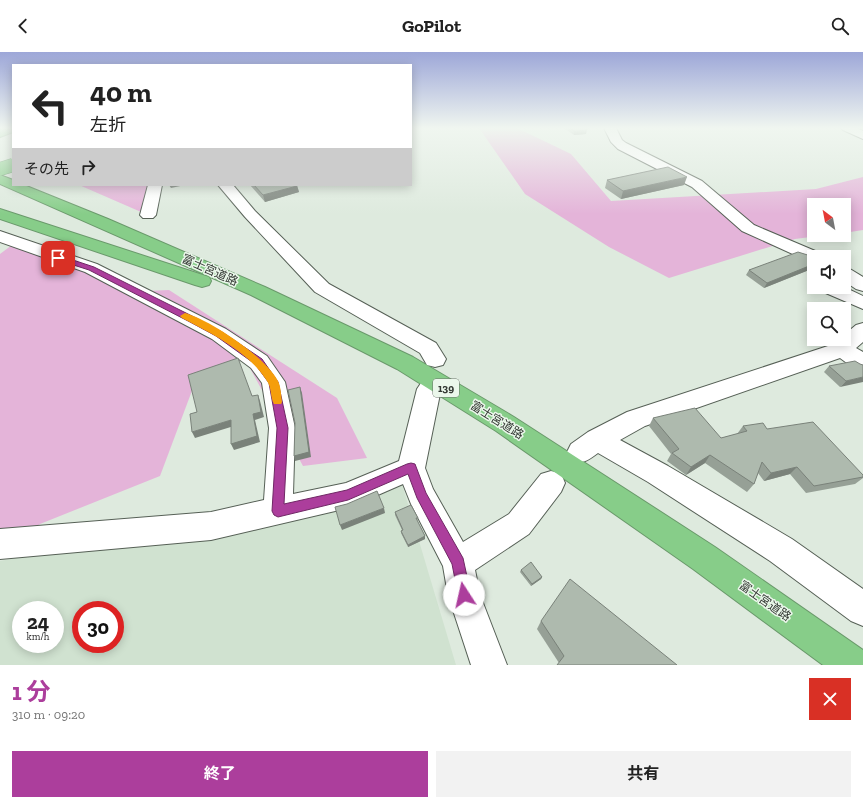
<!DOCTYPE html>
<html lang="ja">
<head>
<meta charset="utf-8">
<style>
	body { margin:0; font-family:"Zilla Slab","Noto Sans JP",serif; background:#f2f2f2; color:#222; height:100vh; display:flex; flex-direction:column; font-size:15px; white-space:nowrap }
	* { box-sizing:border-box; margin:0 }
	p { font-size:13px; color:#767676 }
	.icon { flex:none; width:22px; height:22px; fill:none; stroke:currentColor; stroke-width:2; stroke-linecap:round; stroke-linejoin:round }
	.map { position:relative; height:613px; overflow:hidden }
	.side { display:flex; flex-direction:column; background:#fff; flex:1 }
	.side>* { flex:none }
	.guide { position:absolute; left:12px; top:12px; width:400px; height:122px; border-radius:0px; box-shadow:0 2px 10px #0003; background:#fff; color:#222; overflow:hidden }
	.needle { width:26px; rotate:328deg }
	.buttons { position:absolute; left:807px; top:146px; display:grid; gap:8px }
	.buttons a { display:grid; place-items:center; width:44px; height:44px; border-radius:0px; background:#fff; box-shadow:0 2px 10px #0003; font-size:20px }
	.speed { position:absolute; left:12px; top:549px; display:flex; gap:8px; font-size:20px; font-weight:700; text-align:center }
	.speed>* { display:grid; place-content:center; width:52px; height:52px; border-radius:50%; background:#fff; box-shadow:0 2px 10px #0003; line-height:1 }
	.speed small { font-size:10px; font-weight:400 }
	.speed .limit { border:6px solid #d22; background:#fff; color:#111 }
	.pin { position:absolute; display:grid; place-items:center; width:34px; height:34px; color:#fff; margin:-17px; border-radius:8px; box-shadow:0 2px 6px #0006 }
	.me { position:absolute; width:44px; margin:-22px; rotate:350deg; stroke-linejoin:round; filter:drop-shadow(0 0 3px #0008) }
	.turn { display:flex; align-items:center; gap:14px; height:84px; padding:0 12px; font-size:18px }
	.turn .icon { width:52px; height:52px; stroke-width:2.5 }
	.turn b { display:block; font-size:28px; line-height:34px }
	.then { display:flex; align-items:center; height:38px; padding:0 12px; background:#0003; gap:8px; font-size:15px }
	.round { display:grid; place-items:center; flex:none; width:42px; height:42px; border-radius:0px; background:#f2f2f2 }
	.head { display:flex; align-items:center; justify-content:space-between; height:68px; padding:0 12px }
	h1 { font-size:24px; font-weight:700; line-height:30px; color:#ac3e9c }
	.primary-button { display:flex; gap:8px; margin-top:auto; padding:8px 12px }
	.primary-button a { flex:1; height:46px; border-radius:0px; background:#ac3e9c; color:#fff; font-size:16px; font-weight:700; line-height:46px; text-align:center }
	.primary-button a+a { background:#f2f2f2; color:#222 }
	header { display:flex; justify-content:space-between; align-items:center; height:52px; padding:0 12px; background:#fff; font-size:18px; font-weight:700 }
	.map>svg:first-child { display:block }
	.built { fill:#d0e2d0; fill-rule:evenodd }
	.green { fill:#e4b4d9 }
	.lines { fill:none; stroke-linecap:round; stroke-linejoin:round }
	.minor-casing { stroke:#566056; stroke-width:2 }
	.highway-casing { stroke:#6a996b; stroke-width:2 }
	.minor { fill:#fff; fill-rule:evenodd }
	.highway { fill:#87cd89; fill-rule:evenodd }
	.highway-bridge-casing { stroke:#6a996b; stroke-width:14; stroke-linecap:butt }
	.highway-bridge { stroke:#87cd89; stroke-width:13 }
	.wall { fill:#96a096 }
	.shaded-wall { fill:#7a827a }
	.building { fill:#aebaae; stroke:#7a827a }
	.route { fill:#ac3e9c; stroke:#702865 }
	.slow { fill:#f59e0b }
	.labels { text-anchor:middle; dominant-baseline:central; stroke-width:3; stroke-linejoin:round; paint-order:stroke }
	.shield { fill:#ebf7eb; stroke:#6b726b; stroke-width:1 }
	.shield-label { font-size:11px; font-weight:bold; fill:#343934 }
	.street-label { font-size:12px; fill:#343934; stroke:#ebf7eb }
</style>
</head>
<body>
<header><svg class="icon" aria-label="back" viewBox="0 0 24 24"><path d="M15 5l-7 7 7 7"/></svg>GoPilot<svg class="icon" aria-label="search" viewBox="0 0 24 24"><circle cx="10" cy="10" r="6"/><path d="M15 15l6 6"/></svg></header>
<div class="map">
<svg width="863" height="613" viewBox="0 0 863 613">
	<rect width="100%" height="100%" fill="#deeade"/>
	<path class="built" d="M402,432l54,181h-456v-104zM21,558h34v34h-34zM81,558h34v34h-34z"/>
	<g class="green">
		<path d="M479,76h38l54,26 40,47 205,-12 47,-12v53l-19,3v-28h-30v30h12l-31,4 -126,39 -60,-31 -84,-53z"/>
		<path d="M79,133h75l-6,30z"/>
		<path d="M16,190l64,23 43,27 46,-2 168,108 30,60 -64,8 -58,-107 -46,13 -39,104 -120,48 -40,33v-303z"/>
	</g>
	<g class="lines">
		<g class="minor-casing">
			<g id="minor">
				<path d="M604,76h12l6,12 4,3 76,38 52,44 66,28 3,4h-9v5l-6,-1 -66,-30 -50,-44 -74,-38 -7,-7z"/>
				<path d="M841,76h16l6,3v8l-20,-9z"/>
				<path d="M148,133h14l-6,30 -3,3h-10l-3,-3z"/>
				<path d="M218,133h15l22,26 74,73 107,59 10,16 -3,6 -8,2 -8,-2 -7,-12 -105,-61 -70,-75z"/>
				<path d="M0,179l97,33 129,65 41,27 18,26 10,46 -2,66 53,-11 53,-22 18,-72 4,-6 8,-3 8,3 4,6 -16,79 8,21 30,53 46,-28 32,-40 10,-3 10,3 4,9 -4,9 -32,42 -54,36 5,25 27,70h-36l-23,-70 -5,-29 -32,-62 -8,-20 -55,24 -137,32 -211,19v-30l211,-17 53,-12 5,-72 -7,-45 -11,-15 -39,-29 -127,-67 -85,-30z"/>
				<path d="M844,216l6,1 13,8v14l-7,-2 -12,-8z"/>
				<path d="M819,235h25l19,9v13l-42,-18z"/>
				<path d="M863,271v19l-7,6 7,4v19l-8,-2 -15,-11 -195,68 -25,14 48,26 124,73 71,50v37l-12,-5 -81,-60 -122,-79 -50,-29c-11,8 -14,11 -27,7l-4,-8 4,-8 17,-12 39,-20 207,-68 6,-5h4v-4l12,-10z"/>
			</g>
		</g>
		<g class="highway-casing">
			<g id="highway">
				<path d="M4,76h9v4l-13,5v-7z"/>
				<path d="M0,123l13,5v5h11l84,34 157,68 148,70 101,60 201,130 148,103v15h-40l-130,-96 -197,-138 -99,-62 -146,-74 -251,-111z"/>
				<path d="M0,157l209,68 2,4 -2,4 -7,2 -7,-2 -195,-66z"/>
			</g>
		</g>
		<use href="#minor" class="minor"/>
		<use href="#highway" class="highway"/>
		<g class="highway-bridge-casing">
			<path id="highway-bridge" d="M0,117l13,-4"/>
		</g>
		<use href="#highway-bridge" class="highway-bridge"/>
	</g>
	<g class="wall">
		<path d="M564,76h22v6l-12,1z"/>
		<path d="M607,128l77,5 -63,14 -16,-11z"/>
		<path d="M250,133h47l2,7 -34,10z"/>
		<path d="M814,205v11l-50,20 -18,-13 3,-5z"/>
		<path d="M860,312l3,1 -23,22 -16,-15 5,-6z"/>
		<path d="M653,366l68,20 16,-4 6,-8 24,3 96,46v3l-8,6 -49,9 -16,-19 -26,7 -6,-8 -4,11 -7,8 -42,-29 -19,12 -19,-14 4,-7 -22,-28z"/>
		<path d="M395,460l23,6 -1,3 8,15v3l-17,8 -7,-14v-2l1,-1 -7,-15z"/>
		<path d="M521,518l21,7 -1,2 -10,7 -11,-14z"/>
		<path d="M541,569l136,44 -118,-2 -22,-34z"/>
	</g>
	<g class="shaded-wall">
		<path d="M587,78l-1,4 -12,1v-4z"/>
		<path d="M687,125l-3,8 -63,14 2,-8z"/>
		<path d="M169,133h16l-14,3z"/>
		<path d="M297,134l2,6 -34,10 -2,-7z"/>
		<path d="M814,212v4l-50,20 3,-5z"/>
		<path d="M863,325v5l-23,5 6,-6z"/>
		<path d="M300,335l2,6 9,64 -16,4 -1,-5z"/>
		<path d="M258,343l2,6 4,16 -9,3 5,22 -26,8 -3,-6 22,-30z"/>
		<path d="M231,368l3,6 -39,12 -3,-6z"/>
		<path d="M710,403l-5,8 -19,12 5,-8z"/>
		<path d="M797,415l-7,7 -26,7 7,-8z"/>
		<path d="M384,456l1,5 -43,17 -2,-5z"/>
		<path d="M425,484v3l-17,8v-2z"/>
		<path d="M542,525l-1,2 -10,7 1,-2z"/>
	</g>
	<g class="building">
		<path d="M570,76h16l1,2 -13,1z"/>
		<path d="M668,115l19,10 -64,14 -16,-11z"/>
		<path d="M254,133h43v1l-34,9z"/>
		<path d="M798,200l16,5v7l-47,19 -18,-13z"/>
		<path d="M238,306l14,38 6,-1 3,17 -8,2 4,22 -26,8v-24l-39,12 -2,-18 7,-2 -9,-37z"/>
		<path d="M855,309l5,3 3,1v12l-17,4 -17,-15z"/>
		<path d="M300,335l9,65 -15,4 1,-33 -7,-33z"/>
		<path d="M695,356l26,30 26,-7 -4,-5 20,-3 4,6 46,-7 50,53v2l-49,9 -17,-19 -26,6 -9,-11 -8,22 -44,-29 -19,12 -19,-14 7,-4 -26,-31z"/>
		<path d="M377,439l7,17 -44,17 -5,-18 12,-3z"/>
		<path d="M411,453l7,13h-2l9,18 -17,9 -7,-14 2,-1 -8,-18z"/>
		<path d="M531,510l11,15 -10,7 -11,-14z"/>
		<path d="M570,527l107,86h-120l7,-9 -23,-35z"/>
	</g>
	<linearGradient id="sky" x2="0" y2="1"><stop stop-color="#9da7d8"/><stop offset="0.47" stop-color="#f0f6f0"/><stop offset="1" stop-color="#f0f6f0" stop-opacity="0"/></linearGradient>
	<rect width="863" height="162" fill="url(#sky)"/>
	<path class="route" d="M58,203l36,12 102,51 26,14 40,27 16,23 10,46 -4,76 63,-14 60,-26 4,-1 4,1 11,29 37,65 8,37 -2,5 -5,2 -5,-2 -7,-36 -35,-66 -9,-24 -60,26 -70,17 -4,-2 -2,-4 5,-83 -8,-45 -14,-19 -39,-28 -26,-14 -101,-52 -34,-11v-3z"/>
	<path class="slow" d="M185,261c25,7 81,44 93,68 3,6 3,14 4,21l-1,2h-7c-4,-7 -2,-16 -7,-23 -19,-30 -55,-47 -85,-63l-2,-2z"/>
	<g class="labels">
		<rect class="shield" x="433" y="327" width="26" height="18" rx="3"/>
		<g class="shield-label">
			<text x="446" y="336">139</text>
		</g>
		<g class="street-label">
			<text transform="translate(210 218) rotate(24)">富士宮道路</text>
			<text transform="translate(497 368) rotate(32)">富士宮道路</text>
			<text transform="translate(765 549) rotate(35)">富士宮道路</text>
		</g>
	</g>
</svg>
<div class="buttons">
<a><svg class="needle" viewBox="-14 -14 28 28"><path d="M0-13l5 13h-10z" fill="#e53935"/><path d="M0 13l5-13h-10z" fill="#767676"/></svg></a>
<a><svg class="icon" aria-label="sound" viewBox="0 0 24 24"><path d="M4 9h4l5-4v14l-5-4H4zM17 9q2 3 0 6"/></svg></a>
<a><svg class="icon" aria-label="search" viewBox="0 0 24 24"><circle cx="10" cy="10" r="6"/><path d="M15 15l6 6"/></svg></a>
</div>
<div class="speed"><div>24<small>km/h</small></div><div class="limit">30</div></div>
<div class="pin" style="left:58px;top:206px;background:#d93025"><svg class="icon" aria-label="arrive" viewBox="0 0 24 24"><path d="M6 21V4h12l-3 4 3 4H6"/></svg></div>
<svg class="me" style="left:464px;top:543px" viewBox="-20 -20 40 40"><circle r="19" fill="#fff"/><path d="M0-13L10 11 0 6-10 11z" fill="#ac3e9c"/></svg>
<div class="guide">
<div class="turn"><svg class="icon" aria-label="left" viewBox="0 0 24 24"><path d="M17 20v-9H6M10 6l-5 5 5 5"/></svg><div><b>40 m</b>左折</div></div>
<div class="then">その先<svg class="icon" aria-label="right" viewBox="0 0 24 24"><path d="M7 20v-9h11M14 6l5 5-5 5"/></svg></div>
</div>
</div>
<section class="side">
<div class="head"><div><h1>1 分</h1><p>310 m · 09:20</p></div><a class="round" style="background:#d93025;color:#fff"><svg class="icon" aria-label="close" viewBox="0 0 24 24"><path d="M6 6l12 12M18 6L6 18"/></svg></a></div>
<div class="primary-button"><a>終了</a><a>共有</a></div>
</section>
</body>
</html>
